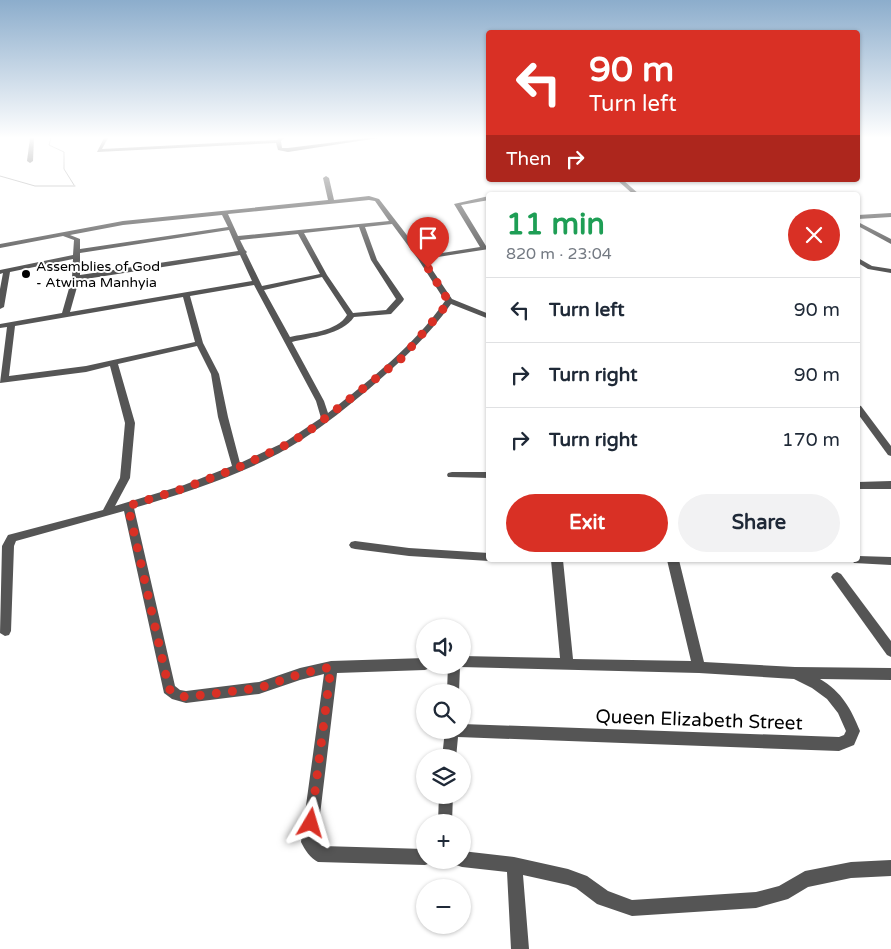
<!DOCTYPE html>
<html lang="en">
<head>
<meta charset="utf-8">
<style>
	body { margin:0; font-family:"Varela Round",sans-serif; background:#f2f2f3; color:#1f2937; height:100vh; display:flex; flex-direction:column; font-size:19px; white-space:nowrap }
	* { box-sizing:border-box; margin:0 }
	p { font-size:16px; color:#747a83 }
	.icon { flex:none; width:28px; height:28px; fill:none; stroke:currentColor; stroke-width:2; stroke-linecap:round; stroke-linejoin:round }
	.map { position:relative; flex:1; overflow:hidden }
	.drawer { position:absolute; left:486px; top:192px; width:374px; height:370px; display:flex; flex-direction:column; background:#fff; border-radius:5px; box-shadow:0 1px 4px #0004 }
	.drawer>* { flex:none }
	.top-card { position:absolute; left:486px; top:30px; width:374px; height:152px; border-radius:5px; box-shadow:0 1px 4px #0004; background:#d93025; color:#fff; overflow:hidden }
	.fabs { position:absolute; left:416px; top:619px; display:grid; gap:10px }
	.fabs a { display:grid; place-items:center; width:55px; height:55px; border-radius:50%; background:#fff; box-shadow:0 1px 4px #0004; font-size:25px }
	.pin { position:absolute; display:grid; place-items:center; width:42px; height:42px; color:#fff; margin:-51px -21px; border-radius:50% 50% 50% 0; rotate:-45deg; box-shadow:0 0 5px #0007 }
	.pin .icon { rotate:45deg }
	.me { position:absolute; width:55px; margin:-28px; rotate:7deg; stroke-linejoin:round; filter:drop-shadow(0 0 4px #0008) }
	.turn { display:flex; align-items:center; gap:18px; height:105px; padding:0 20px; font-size:22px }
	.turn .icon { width:65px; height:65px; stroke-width:2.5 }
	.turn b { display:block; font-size:35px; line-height:42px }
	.then { display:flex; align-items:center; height:48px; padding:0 20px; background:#0003; gap:10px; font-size:19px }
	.round { display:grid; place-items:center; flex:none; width:52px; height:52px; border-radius:26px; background:#f2f2f3 }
	.summary { display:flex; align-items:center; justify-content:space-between; height:85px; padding:0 20px }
	h1 { font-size:30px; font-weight:800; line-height:38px; color:#1e9e55 }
	.primary-button { display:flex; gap:10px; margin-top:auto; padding:10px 20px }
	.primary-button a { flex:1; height:58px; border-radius:30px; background:#d93025; color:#fff; font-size:20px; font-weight:800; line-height:58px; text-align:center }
	.primary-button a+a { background:#f2f2f3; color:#1f2937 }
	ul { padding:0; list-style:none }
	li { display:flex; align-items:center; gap:15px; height:65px; padding:0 20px; border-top:1px solid #e0e1e3 }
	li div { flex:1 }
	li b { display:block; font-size:19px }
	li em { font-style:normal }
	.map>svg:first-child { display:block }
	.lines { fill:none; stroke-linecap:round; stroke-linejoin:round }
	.stream { stroke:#a3a3a3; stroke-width:1 }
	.street { fill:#555; fill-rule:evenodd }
	.route { stroke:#d93025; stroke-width:9; stroke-dasharray:0 16.2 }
	.poi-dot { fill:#000; stroke:#fff; stroke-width:2 }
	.labels { text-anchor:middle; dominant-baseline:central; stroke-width:4; stroke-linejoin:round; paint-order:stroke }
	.far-poi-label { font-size:14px; fill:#000; stroke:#fff; text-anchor:start }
	.near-street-label { font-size:19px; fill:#000; stroke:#fff }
</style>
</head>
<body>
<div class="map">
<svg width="891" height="949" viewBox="0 0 891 949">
	<rect width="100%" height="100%" fill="#fff"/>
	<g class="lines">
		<g class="stream">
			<path d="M51,138l-2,7 15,7v17l10,16"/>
			<path d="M0,176l35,10h40"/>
		</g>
		<g class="street">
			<path d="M30,138h4l-1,23 -3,2 -3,-2z"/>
			<path d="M104,138h4l-6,11 175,-9 2,-2h5l-3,3 1,7h6l80,-10h10l-90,14 -10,-2 -2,-7 -179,9z"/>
			<path d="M326,176l3,2 5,22 35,-4 10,3 44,57 57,-9 -26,-43 35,-8v4l-28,5 25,41 3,-1v4l-64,10 27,40 37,15v5l-38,-15c-23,33 -52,59 -82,85 -22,18 -43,35 -66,50 -51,33 -112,52 -169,69l41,178 5,4 6,1 73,-9 41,-14 31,-7 94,-3v7h6l-1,3 -5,2 -88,3 -20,167 5,6 103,3v11h7l-1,3 -6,2 -107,-3c-8,-4 -13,-12 -17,-20l23,-168 -24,6 -41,14 -73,9 -14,-4 -8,-6 -40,-182 -108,30 -2,5 -3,85 -2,4 -4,1 -5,-3 2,-87 6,-11 95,-25 17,-32 5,-55 -15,-57 -24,6 -86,11 7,-56 -7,1v-4l62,-11 10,-35 1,-19 -63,13 -6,35 -4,2v-20l3,-16 -3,1v-4l73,-15 1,-15 -11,-4 -63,12v-4l123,-23 205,-21 -5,-22zM369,200l6,1 14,20 -151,15 -10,-22zM222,215l6,12 -148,22v-10l-10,-4 53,-10zM392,224l26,35 27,42c-31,45 -74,78 -117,112l-4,-12 -32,-59c19,-5 50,-7 62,-25l37,-3 12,-13 1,-2 -27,-39 -12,-33zM359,227l12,33 25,39 -10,11 -33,3 -26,-38 -23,-42zM229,230l9,21 -158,24v-22zM298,234l22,40 -58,12 -16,-33 1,-1 -2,-2 -5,-10zM240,255l12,26 -182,31 9,-32zM322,277l25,38c-10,17 -40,18 -57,22l-26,-47zM254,285l62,116 5,17 -36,24 -45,21 -12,-46 -9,-43 -16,-31 -13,-47zM183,297l12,45 -109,24 -77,10 6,-50zM197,346l14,28 7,43 14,49 -48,19 -69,21 15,-28 5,-55 -17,-59z"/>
			<path d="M617,180h6l17,15h-6z"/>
			<path d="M511,193l4,1 1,1h-8z"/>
			<path d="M891,213v4l-33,2v-4z"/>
			<path d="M858,222l33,17v5l-33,-18z"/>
			<path d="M858,258l14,8 19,3v4l-23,-4 -10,-6z"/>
			<path d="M858,405l3,1 30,40v10l-3,-1 -30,-41z"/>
			<path d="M452,472h37v6l-41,-1 -1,-2 1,-2z"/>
			<path d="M891,481v8h-33v-7z"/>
			<path d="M355,541l54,7 80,5v7h4l-4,1 -80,-5 -54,-7 -4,-1 -2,-3 2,-3z"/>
			<path d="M858,556l33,1v8l-37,-2 -2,-3h6z"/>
			<path d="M551,560h12l10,99 118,2 -24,-101h12l25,102 91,5 96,1v12l-71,-1c22,13 31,30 40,52l-6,14 -15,6 -381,-14 -2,21h-14l3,-28h17v-6l377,13 5,-2 2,-4 -8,-18 -11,-14 -15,-11 -18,-9 -95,-6 -239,-6 -1,25h-12l1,-27h14v-9l98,2z"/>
			<path d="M837,572l4,2 50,67v16l-4,-2 -54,-75 -2,-3 2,-3z"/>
			<path d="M439,795h14l-1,27h-14z"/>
			<path d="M462,851l52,6 54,12 19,7 21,15 24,9 124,-8 23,-6 26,-15 46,-9 40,-2v16l-40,2 -43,9 -20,12 -32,9 -124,8 -35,-12 -21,-16 -8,-3 -45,-10 6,74h-18l-4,-77 -45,-5 -6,-2 -1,-5h7z"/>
		</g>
	</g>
	<linearGradient id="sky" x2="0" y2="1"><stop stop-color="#8cadcc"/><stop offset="0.51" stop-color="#fff"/><stop offset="1" stop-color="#fff" stop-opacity="0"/></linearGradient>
	<rect width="891" height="270" fill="url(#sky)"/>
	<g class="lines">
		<path class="route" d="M311,823l20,-156 -31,7 -41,14 -73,9 -9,-2 -8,-6 -41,-183 54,-17 55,-21 51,-24 21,-13 93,-73 47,-56 -21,-34"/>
	</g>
	<circle class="poi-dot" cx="26" cy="274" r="5"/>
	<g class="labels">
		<g class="far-poi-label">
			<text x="36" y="266">Assemblies of God<tspan x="36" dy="16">- Atwima Manhyia</tspan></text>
		</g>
		<g class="near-street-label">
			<text transform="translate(699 720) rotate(2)">Queen Elizabeth Street</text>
		</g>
	</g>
</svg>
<div class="fabs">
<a><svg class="icon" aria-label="sound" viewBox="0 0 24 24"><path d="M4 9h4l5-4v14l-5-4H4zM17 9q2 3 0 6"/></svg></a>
<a><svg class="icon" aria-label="search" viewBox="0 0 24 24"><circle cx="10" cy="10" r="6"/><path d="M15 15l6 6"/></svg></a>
<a><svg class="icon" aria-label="layers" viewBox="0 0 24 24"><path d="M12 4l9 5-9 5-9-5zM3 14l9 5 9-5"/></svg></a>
<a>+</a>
<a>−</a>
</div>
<div class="pin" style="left:428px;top:268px;background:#d93025"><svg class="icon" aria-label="arrive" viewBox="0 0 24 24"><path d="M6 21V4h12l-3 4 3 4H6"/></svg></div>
<svg class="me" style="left:311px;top:823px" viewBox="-20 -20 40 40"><path d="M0-17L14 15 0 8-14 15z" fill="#d93025" stroke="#fff" stroke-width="4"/></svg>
<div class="top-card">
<div class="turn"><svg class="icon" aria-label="left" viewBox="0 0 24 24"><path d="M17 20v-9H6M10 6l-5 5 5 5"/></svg><div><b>90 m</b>Turn left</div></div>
<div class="then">Then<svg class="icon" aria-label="right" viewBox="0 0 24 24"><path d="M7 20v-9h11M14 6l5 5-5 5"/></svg></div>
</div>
<section class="drawer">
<div class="summary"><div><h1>11 min</h1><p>820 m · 23:04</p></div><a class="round" style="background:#d93025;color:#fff"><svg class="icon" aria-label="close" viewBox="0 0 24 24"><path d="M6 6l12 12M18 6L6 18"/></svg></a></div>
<ul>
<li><svg class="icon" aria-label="left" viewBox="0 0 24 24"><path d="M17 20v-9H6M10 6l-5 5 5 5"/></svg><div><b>Turn left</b></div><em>90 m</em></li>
<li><svg class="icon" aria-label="right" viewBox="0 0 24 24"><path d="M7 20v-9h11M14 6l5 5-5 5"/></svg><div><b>Turn right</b></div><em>90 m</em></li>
<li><svg class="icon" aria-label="right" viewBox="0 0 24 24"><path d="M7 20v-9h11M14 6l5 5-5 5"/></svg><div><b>Turn right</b></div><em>170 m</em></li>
</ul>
<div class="primary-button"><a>Exit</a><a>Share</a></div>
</section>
</div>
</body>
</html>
